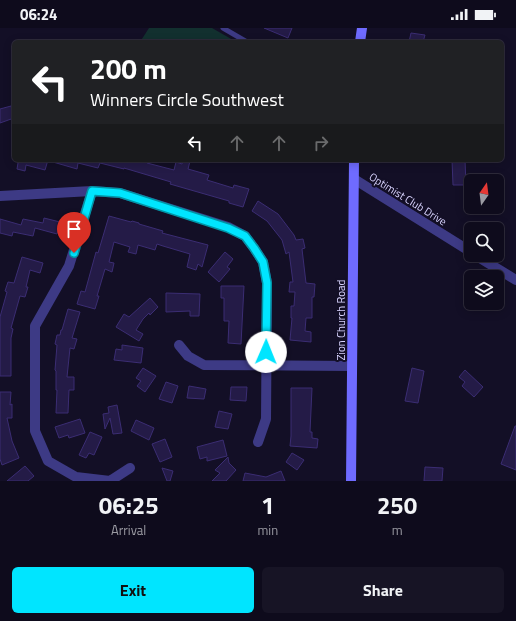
<!DOCTYPE html>
<html lang="en">
<head>
<meta charset="utf-8">
<style>
	body { margin:0; font-family:"Titillium Web",sans-serif; background:#171425; color:#f1f3f6; height:100vh; display:flex; flex-direction:column; font-size:15px; white-space:nowrap }
	* { box-sizing:border-box; margin:0 }
	p { font-size:13px; color:#9b9ba3 }
	.icon { flex:none; width:22px; height:22px; fill:none; stroke:currentColor; stroke-width:2; stroke-linecap:round; stroke-linejoin:round }
	.map { position:relative; height:453px; overflow:hidden }
	.panel { display:flex; flex-direction:column; background:#0e0b1c; flex:1 }
	.panel>* { flex:none }
	.hud { position:absolute; left:12px; top:12px; width:492px; height:122px; border-radius:6px; box-shadow:0 2px 10px #0003,0 0 0 1px #2e2b3b; background:#202124; color:#fff; overflow:hidden }
	.needle { width:26px; rotate:14deg }
	.buttons { position:absolute; left:464px; top:146px; display:grid; gap:8px }
	.buttons a { display:grid; place-items:center; width:40px; height:40px; border-radius:6px; background:#0e0b1c; box-shadow:0 2px 10px #0003,0 0 0 1px #2e2b3b; font-size:20px }
	.pin { position:absolute; display:grid; place-items:center; width:34px; height:34px; color:#fff; margin:-41px -17px; border-radius:50% 50% 50% 0; rotate:-45deg; box-shadow:0 0 4px #0007 }
	.pin .icon { rotate:45deg }
	.me { position:absolute; width:44px; margin:-22px; rotate:1deg; stroke-linejoin:round; filter:drop-shadow(0 0 3px #0008) }
	.turn { display:flex; align-items:center; gap:14px; height:84px; padding:0 12px; font-size:18px }
	.turn .icon { width:52px; height:52px; stroke-width:2.5 }
	.turn b { display:block; font-size:28px; line-height:34px }
	.lanes { display:flex; align-items:center; height:38px; padding:0 12px; background:#0003; justify-content:center; gap:20px; direction:ltr }
	.lanes .off { opacity:.35 }
	.eta { display:flex; justify-content:space-evenly; align-items:center; height:68px; text-align:center }
	.eta b { font-size:24px; font-weight:700; line-height:28px }
	.cta { display:flex; gap:8px; margin-top:auto; padding:8px 12px }
	.cta a { flex:1; height:46px; border-radius:6px; background:#00e5ff; color:#111; font-size:16px; font-weight:700; line-height:46px; text-align:center }
	.cta a+a { background:#171425; color:#f1f3f6 }
	.status { display:flex; justify-content:space-between; align-items:center; height:28px; padding:0 20px; background:#0e0b1c; direction:ltr }
	.status svg { height:11px; fill:currentColor }
	.map>svg:first-child { display:block }
	.green { fill:#12302f }
	.building { fill:#241b47; stroke:#3b2d73 }
	.lines { fill:none; stroke-linecap:round; stroke-linejoin:round }
	.lane { stroke:#3d3a85; stroke-width:5 }
	.street { stroke:#3d3a85; stroke-width:10 }
	.secondary { stroke:#6f6bff; stroke-width:10 }
	.route-casing { stroke:#0095a6; stroke-width:10 }
	.route { stroke:#00e5ff; stroke-width:7 }
	.labels { text-anchor:middle; dominant-baseline:central; stroke-width:4; stroke-linejoin:round; paint-order:stroke }
	.street-label { font-size:11px; fill:#d9d4ff; stroke:#130f26 }
</style>
</head>
<body>
<div class="status"><b>06:24</b><svg viewBox="0 0 49 12"><path d="M0 12V9h3v3zM5 12V6h3v6zM10 12V3h3v9zM15 12V0h3v12zM26 1h20v11H26zM47 4h2v5h-2z"/></svg></div>
<div class="map">
<svg width="516" height="453" viewBox="0 0 516 453">
	<rect width="100%" height="100%" fill="#130f26"/>
	<path class="green" d="M149,0h63l21,12 -1,2h-92z"/>
	<g class="building">
		<path d="M264,0h28l-4,10z"/>
		<path d="M411,5l14,2 -2,7h-14z"/>
		<path d="M11,78l3,12 -14,5v-14z"/>
		<path d="M17,132h31l-3,10 -19,-5 -1,6 -8,-2 1,-6 -1,-1z"/>
		<path d="M54,132h94l-1,3 27,7 2,-8 6,2 1,-4h3l4,1 -2,8 21,6 -2,5 26,8 1,-3 15,4 -6,18 -14,-4v-2l-59,-17 1,-2 -47,-14v1l-24,-6 -2,5 -20,-5 -1,6 -24,-7z"/>
		<path d="M452,132h13l1,25h-13z"/>
		<path d="M258,173l20,13 16,21 2,5 7,-1 2,9 -3,1 4,34 9,1 -1,13h-2v21h-6l-1,13 6,1v10l-21,-2 2,-22h-1v-12h3l1,-14h-6l1,-10h3l-4,-30 -3,2 -4,-14 -15,-19 -15,-10z"/>
		<path d="M109,188l22,6 1,-1 7,2v1l24,7 -1,2 46,12 -6,22 -4,-3 -2,6 -9,-3 3,-13 -27,-8 -6,-2 -2,6 -17,-5 -2,9 -8,-2 2,-5 -16,-5 -5,20 5,1 -2,9 -7,-3 -8,27h2l-4,13 -18,-5 4,-13 4,1 11,-40 2,1z"/>
		<path d="M44,190l16,4 -3,12 -22,-6 -2,8 -20,-4 -1,4 -12,-3v-14l21,6 2,-6 20,4z"/>
		<path d="M225,224l8,7 -6,8 3,2 -11,13 -11,-10z"/>
		<path d="M22,229l21,6 -3,10 -10,-3 -4,17h2l-3,10 -5,-1 -9,32 2,1 -2,9v38h-11v-59l7,-25 -2,-1 3,-9 6,1z"/>
		<path d="M221,258h23l-3,58 -13,-1 1,-22h-5v-23h-3z"/>
		<path d="M166,265l34,1 -1,22h-9v-5l-24,1z"/>
		<path d="M150,270l8,9 -8,8 -1,-2 -6,6 -7,11 7,4 -4,7 -23,-14 8,-13 5,3z"/>
		<path d="M68,281l12,3 -8,26 5,1 -3,10 -4,-1 -3,29h7v13h-5l-1,23h-12l1,-23h-1v-19l-1,-1 2,-25 -2,-1 2,-9h3l1,-5h1z"/>
		<path d="M122,317l21,3 -2,15 -27,-3 2,-11 6,1z"/>
		<path d="M143,340l13,8 -11,16 -8,-6 4,-5 -5,-3z"/>
		<path d="M412,340l12,3 -6,32 -13,-2z"/>
		<path d="M465,342l18,17 -9,10 -12,-11 3,-4 -6,-5z"/>
		<path d="M166,354l12,4 -6,17 -13,-4z"/>
		<path d="M189,358l17,3 -2,10 -17,-1z"/>
		<path d="M231,359h16l-1,14 -16,-1z"/>
		<path d="M291,360h21l-2,44h2v6l6,1 -1,9 -27,-2 1,-10z"/>
		<path d="M0,364h11l-1,13 2,-1v14h-5l5,23 7,17 -17,7 -2,-6z"/>
		<path d="M117,377l5,28 -9,1 -3,-16 -5,11 -2,-15 6,-1 -1,-6z"/>
		<path d="M219,383l13,3 -4,15 -13,-2z"/>
		<path d="M80,391l5,14 -16,5 -1,-3 -9,3 -4,-11z"/>
		<path d="M136,392l18,8 -5,12 -18,-9z"/>
		<path d="M515,398h1v44l-15,-6z"/>
		<path d="M90,404l12,5 -8,18 -5,-2 -3,5 -7,-3z"/>
		<path d="M165,411l7,18 -12,5 -8,-18z"/>
		<path d="M223,412l4,16 -20,5v-4l-7,2 -3,-12z"/>
		<path d="M292,425l12,7 -7,10 -11,-8z"/>
		<path d="M228,429l1,6 7,7 -10,11h-14l8,-8 -5,-3z"/>
		<path d="M25,438l9,10 -6,5h-21z"/>
		<path d="M425,439l18,1 -1,13h-18z"/>
		<path d="M162,440l11,3 -3,10h-3z"/>
		<path d="M281,443l4,10h-42l2,-8 21,4z"/>
	</g>
	<g class="lines">
		<path class="lane" d="M223,0l24,14"/>
		<g class="street">
			<path d="M354,151l117,73"/>
			<path d="M92,163l-23,75 -34,60v105l13,30 28,16 34,4 20,-13"/>
			<path d="M0,168l92,-5 28,2 108,34 17,9 9,12 9,14 4,21 -1,136 -8,23"/>
			<path d="M475,227l41,25"/>
			<path d="M179,317l9,11 16,9 148,1"/>
		</g>
		<g class="secondary">
			<path d="M360,14l2,-14"/>
			<path d="M351,453l3,-321"/>
		</g>
	</g>
	<g class="lines">
		<g class="route-casing">
			<path id="route" d="M74,225l18,-62 28,2 108,35 17,8 9,12 9,14 4,21 -1,69"/>
		</g>
		<use href="#route" class="route"/>
	</g>
	<g class="labels">
		<g class="street-label">
			<text transform="translate(408 171) rotate(32)">Optimist Club Drive</text>
			<text transform="translate(341 292) rotate(-90)">Zion Church Road</text>
		</g>
	</g>
</svg>
<div class="buttons">
<a><svg class="needle" viewBox="-14 -14 28 28"><path d="M0-13l5 13h-10z" fill="#e53935"/><path d="M0 13l5-13h-10z" fill="#9b9ba3"/></svg></a>
<a><svg class="icon" aria-label="search" viewBox="0 0 24 24"><circle cx="10" cy="10" r="6"/><path d="M15 15l6 6"/></svg></a>
<a><svg class="icon" aria-label="layers" viewBox="0 0 24 24"><path d="M12 4l9 5-9 5-9-5zM3 14l9 5 9-5"/></svg></a>
</div>
<div class="pin" style="left:74px;top:225px;background:#d93025"><svg class="icon" aria-label="arrive" viewBox="0 0 24 24"><path d="M6 21V4h12l-3 4 3 4H6"/></svg></div>
<svg class="me" style="left:266px;top:324px" viewBox="-20 -20 40 40"><circle r="19" fill="#fff"/><path d="M0-13L10 11 0 6-10 11z" fill="#00e5ff"/></svg>
<div class="hud">
<div class="turn"><svg class="icon" aria-label="left" viewBox="0 0 24 24"><path d="M17 20v-9H6M10 6l-5 5 5 5"/></svg><div><b>200 m</b>Winners Circle Southwest</div></div>
<div class="lanes"><svg class="icon" aria-label="left" viewBox="0 0 24 24"><path d="M17 20v-9H6M10 6l-5 5 5 5"/></svg><svg class="icon off" aria-label="ahead" viewBox="0 0 24 24"><path d="M12 20V5M6 11l6-6 6 6"/></svg><svg class="icon off" aria-label="ahead" viewBox="0 0 24 24"><path d="M12 20V5M6 11l6-6 6 6"/></svg><svg class="icon off" aria-label="right" viewBox="0 0 24 24"><path d="M7 20v-9h11M14 6l5 5-5 5"/></svg></div>
</div>
</div>
<section class="panel">
<div class="eta">
<div><b>06:25</b><p>Arrival</p></div>
<div><b>1</b><p>min</p></div>
<div><b>250</b><p>m</p></div>
</div>
<div class="cta"><a>Exit</a><a>Share</a></div>
</section>
</body>
</html>
